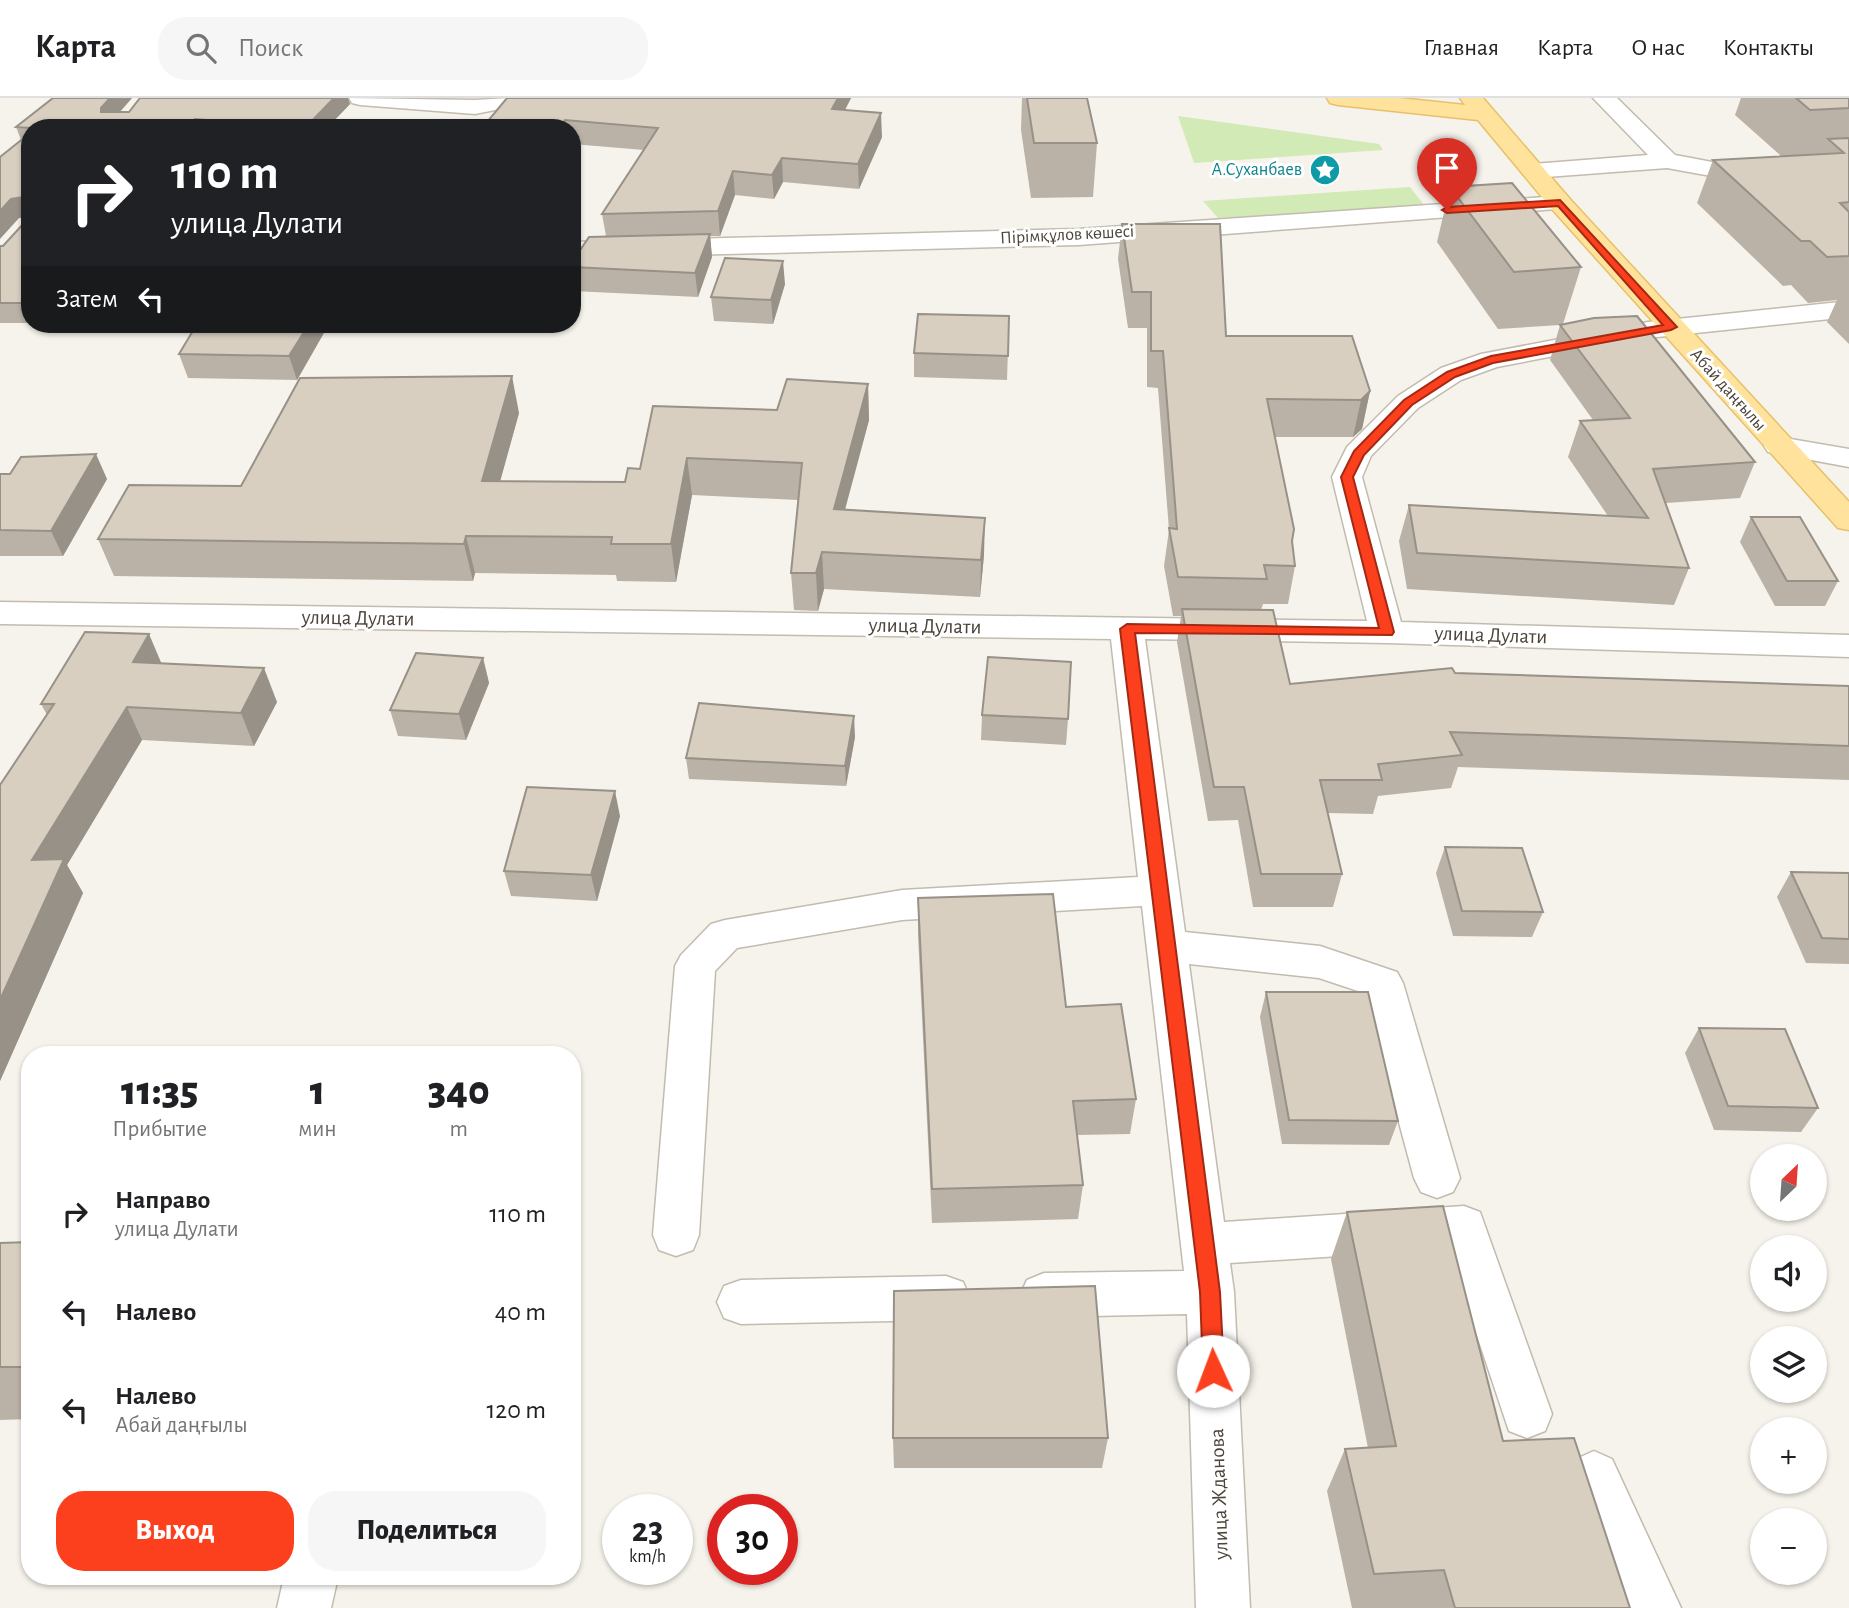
<!DOCTYPE html>
<html lang="ru">
<head>
<meta charset="utf-8">
<style>
	body { margin:0; font-family:"Alegreya Sans",sans-serif; background:#f6f6f6; color:#202124; height:100vh; display:flex; flex-direction:column; font-size:26px; white-space:nowrap }
	* { box-sizing:border-box; margin:0 }
	p { font-size:23px; color:#757577 }
	.icon { flex:none; width:38px; height:38px; fill:none; stroke:currentColor; stroke-width:2; stroke-linecap:round; stroke-linejoin:round }
	.map { position:relative; flex:1; overflow:hidden }
	.panel { position:absolute; left:21px; top:948px; width:560px; height:539px; display:flex; flex-direction:column; background:#fff; border-radius:28px; box-shadow:0 2px 5px #0004 }
	.panel>* { flex:none }
	.top-card { position:absolute; left:21px; top:21px; width:560px; height:214px; border-radius:28px; box-shadow:0 2px 5px #0004; background:#202124; color:#fff; overflow:hidden }
	.needle { width:46px; rotate:25deg }
	.controls { position:absolute; left:1750px; top:1046px; display:grid; gap:14px }
	.controls a { display:grid; place-items:center; width:77px; height:77px; border-radius:50%; background:#fff; box-shadow:0 2px 5px #0004; font-size:35px }
	.speed { position:absolute; left:602px; top:1396px; display:flex; gap:14px; font-size:35px; font-weight:700; text-align:center }
	.speed>* { display:grid; place-content:center; width:91px; height:91px; border-radius:50%; background:#fff; box-shadow:0 2px 5px #0004; line-height:1 }
	.speed small { font-size:18px; font-weight:400 }
	.speed .limit { border:10px solid #d22; background:#fff; color:#111 }
	.pin { position:absolute; display:grid; place-items:center; width:60px; height:60px; color:#fff; margin:-72px -30px; border-radius:50% 50% 50% 0; rotate:-45deg; box-shadow:0 0 7px #0007 }
	.pin .icon { rotate:45deg }
	.me { position:absolute; width:77px; margin:-38px; rotate:358deg; stroke-linejoin:round; filter:drop-shadow(0 0 5px #0008) }
	.turn { display:flex; align-items:center; gap:24px; height:147px; padding:0 35px; font-size:32px }
	.turn .icon { width:91px; height:91px; stroke-width:2.5 }
	.turn b { display:block; font-size:49px; line-height:60px }
	.then { display:flex; align-items:center; height:66px; padding:0 35px; background:#0003; gap:14px; font-size:26px }
	.eta { display:flex; justify-content:space-evenly; align-items:center; height:119px; text-align:center }
	.eta b { font-size:42px; font-weight:800; line-height:49px }
	.primary-button { display:flex; gap:14px; margin-top:auto; padding:14px 35px }
	.primary-button a { flex:1; height:80px; border-radius:28px; background:#fc3f1d; color:#fff; font-size:28px; font-weight:800; line-height:80px; text-align:center }
	.primary-button a+a { background:#f6f6f6; color:#202124 }
	ul { padding:0; list-style:none }
	li { display:flex; align-items:center; gap:21px; height:98px; padding:0 35px }
	li div { flex:1 }
	li b { display:block; font-size:26px }
	li em { font-style:normal }
	header { display:flex; align-items:center; gap:42px; box-sizing:border-box; height:98px; padding:0 35px; background:#fff; border-bottom:2px solid #e0e0e0 }
	header strong { font-size:33px }
	nav { display:flex; gap:38px; margin-inline-start:auto; font-size:24px }
	.search { width:490px; height:63px; background:#f6f6f6; display:flex; align-items:center; gap:18px; box-sizing:border-box; padding:0 24px; border-radius:28px; color:#757577; font-size:26px }
	.map>svg:first-child { display:block }
	.green { fill:#d2eab5 }
	.lines { fill:none; stroke-linecap:round; stroke-linejoin:round }
	.minor-casing { stroke:#c2bbae; stroke-width:3 }
	.major-casing { stroke:#e6c16a; stroke-width:3 }
	.minor { fill:#fff; fill-rule:evenodd }
	.major { fill:#ffe39c; fill-rule:evenodd }
	.wall { fill:#bab2a6 }
	.shaded-wall { fill:#979187 }
	.building { fill:#d8cfc1; stroke:#979187; stroke-width:2 }
	.route { fill:#fc3f1d; stroke:#a42913; stroke-width:2 }
	.labels { text-anchor:middle; dominant-baseline:central; stroke-width:6; stroke-linejoin:round; paint-order:stroke }
	.far-culture-label { font-size:18px; fill:#0d838f; stroke:#fff; text-anchor:end }
	.far-street-label { font-size:18px; fill:#4b4439; stroke:#fff }
	.street-label { font-size:21px; fill:#4b4439; stroke:#fff }
</style>
</head>
<body>
<header>
<strong>Карта</strong>
<div class="search"><svg class="icon" aria-label="search" viewBox="0 0 24 24"><circle cx="10" cy="10" r="6"/><path d="M15 15l6 6"/></svg>Поиск</div>
<nav><a>Главная</a><a>Карта</a><a>О нас</a><a>Контакты</a></nav>
</header>
<div class="map">
<svg width="1849" height="1510" viewBox="0 0 1849 1510">
	<rect width="100%" height="100%" fill="#f6f3ec"/>
	<g class="green">
		<path d="M1178,18l201,28 4,6 -189,13z"/>
		<path d="M1410,89l15,19 -207,12 -15,-17z"/>
	</g>
	<g class="lines">
		<g class="minor-casing">
			<g id="minor">
				<path d="M349,0l126,2 35,-2 -10,11 -25,5 -115,-9 -8,-2z"/>
				<path d="M1593,0h24l58,57 69,13 105,-4v14l-105,4 -77,-14 -134,10 -8,-2 -4,-5 4,-5 8,-2 115,-9z"/>
				<path d="M1560,98l9,2 3,5 -3,5 -490,37 -507,13v-16l507,-13z"/>
				<path d="M1849,203v16l-201,21 -151,29 -36,13 -43,28 -47,48 -9,21 39,145 448,13v22l-462,-14 -242,-4 40,293 135,14 77,26 6,11 57,195 -7,14 -16,6 -16,-6 -7,-14 -50,-185 -45,-15 -130,-14 35,258 240,-16 16,6 72,202 -7,17 -18,7 -18,-7 -61,-182 -218,14 4,29 16,316h-54l-9,-294 -143,3 -17,-7 -7,-15 7,-15 17,-7 140,-2 -42,-365 -240,14 -165,28 -22,23 -16,264 -6,15 -17,6 -17,-6 -6,-15 22,-269 6,-11 30,-31 14,-4 177,-30 236,-13 -27,-238 -1111,-15v-22l1367,19 -35,-144 15,-30 51,-51 43,-28 40,-14 167,-32z"/>
				<path d="M1779,339l70,12v18l-81,-15 -4,-6 4,-6z"/>
				<path d="M946,1178l17,6 7,16 -7,16 -17,6 -205,4 -17,-6 -7,-16 7,-16 17,-6z"/>
				<path d="M1594,1353l18,8 69,149h-55l-58,-131 8,-18z"/>
				<path d="M284,1479h54l-7,31h-54z"/>
			</g>
		</g>
		<g class="major-casing">
			<path id="major" d="M1327,0h72l66,7 -5,-7h23l86,100 280,304v28l-11,-2 -287,-320 -73,-88 -140,-15 -8,-2z"/>
		</g>
		<use href="#minor" class="minor"/>
		<use href="#major" class="major"/>
	</g>
	<g class="wall">
		<path d="M47,0h85l-12,14h9l11,-14h208l2,6 -23,24h-297v195h-30v-77h3l21,-23v-6l-5,1 2,-78 -5,-13 36,-29z"/>
		<path d="M507,0h344l-6,12 37,27 -23,52 -76,-7 -9,17 -39,-4 -15,41h-10l2,21 -14,40 -125,-6 -1,-29 34,-26 -4,-22 42,-64 -72,-6v-16h-90z"/>
		<path d="M1022,0h65l10,45 -4,54 -62,1 -10,-68z"/>
		<path d="M1741,0h108v246l-22,-22 10,-22 -29,3 -17,-18 -8,1 -86,-83 16,-43 68,-4 -46,-41z"/>
		<path d="M1450,89l131,80 -18,57 192,138 -15,36 -74,5 23,65 -15,37 -267,-16 -8,-48 10,-36 199,11 -40,-59 12,-36 13,-1 -43,-60 10,-35 -62,4 -61,-87z"/>
		<path d="M1122,126l104,112 144,55 -8,38 -9,8h-78l20,129 -7,38h-25l-2,6 29,74 165,-11 394,13v94l-391,-13 -7,21 -73,8 -5,18 -45,-1 14,61 -9,33h-80l-15,-87 -30,1 -31,-179 4,-26h-8l-9,-50 5,-36 -11,-142 -11,-1v-59h-19l-10,-69z"/>
		<path d="M785,186l-12,40 -59,-3 -3,-24z"/>
		<path d="M1009,218l-2,64 -93,-3v-24z"/>
		<path d="M309,226h20l-32,56 -109,-2 -9,-24z"/>
		<path d="M473,226h62l-5,9 -56,-2z"/>
		<path d="M868,286l1,36 -24,90 139,45 -4,42 -156,-8 -6,22 -24,-1 -3,-37 7,-73 -106,-5 -16,87 -59,-1 -1,-6 -141,-2 -2,8 -359,-5 -16,-37 143,-53 278,-73 -19,68 125,1 15,-13 137,-59z"/>
		<path d="M0,376l107,5 -44,77h-63z"/>
		<path d="M1751,419l87,64 -13,25h-50l-35,-64z"/>
		<path d="M483,560l6,25 -23,57 -68,-4 -8,-26z"/>
		<path d="M162,565l115,39 -23,44 -112,-6 -75,125 16,28 -83,188v-296l47,-70 -6,-11z"/>
		<path d="M982,617l86,4 -2,26 -85,-5z"/>
		<path d="M855,639l-9,49 -157,-7 -3,-21z"/>
		<path d="M620,718l-23,85 -86,-5 -7,-25z"/>
		<path d="M1445,749l98,65 -11,25 -79,-1 -17,-63z"/>
		<path d="M1791,774l58,1v91l-43,-1 -29,-66z"/>
		<path d="M918,800l148,109 70,92 -6,35 -53,1 6,50 -5,34 -146,4 -14,-288z"/>
		<path d="M1266,894l132,129 -9,24 -107,-1 -22,-127z"/>
		<path d="M1699,930l119,80 -17,24 -87,-2 -29,-77z"/>
		<path d="M1347,1114l156,229 127,167h-278l-25,-117 18,-42 23,-1 -37,-189z"/>
		<path d="M30,1144v177l-30,1v-177z"/>
		<path d="M893,1340h215l-6,30h-208z"/>
	</g>
	<g class="shaded-wall">
		<path d="M110,0h22l-25,28 -6,-14v-4z"/>
		<path d="M334,0h14l2,6 -23,24h-22z"/>
		<path d="M838,0h13l-18,35 -1,-24z"/>
		<path d="M881,15l1,24 -23,52 -1,-25z"/>
		<path d="M195,21l3,9h-13z"/>
		<path d="M565,22l2,8h-7z"/>
		<path d="M782,60l1,24 -9,17 -2,-24z"/>
		<path d="M733,73l2,24 -15,41 -2,-25z"/>
		<path d="M24,99l6,19 -11,2 -19,21v-28l11,-12z"/>
		<path d="M710,136l2,23 -14,40 -3,-24z"/>
		<path d="M25,148l5,10v53l-3,-6z"/>
		<path d="M783,163l2,23 -12,40 -2,-24z"/>
		<path d="M309,226h20l-32,56 -8,-24z"/>
		<path d="M529,226h6l-5,9z"/>
		<path d="M512,278l7,37 -29,105 -8,-37z"/>
		<path d="M868,286l1,36 -34,126 -1,-37z"/>
		<path d="M1370,293l-8,38 -9,8 8,-37z"/>
		<path d="M96,356l11,25 -44,77 -12,-25z"/>
		<path d="M687,360l5,37 -16,87 -5,-38z"/>
		<path d="M985,420l-1,37 -4,42 1,-37z"/>
		<path d="M466,438l9,37 -2,8 -9,-37z"/>
		<path d="M822,454l2,37 -6,22 -2,-38z"/>
		<path d="M149,536l14,33 -30,-5z"/>
		<path d="M483,560l6,25 -23,57 -7,-26z"/>
		<path d="M264,570l13,34 -23,44 -13,-33z"/>
		<path d="M127,609l15,33 -75,125 16,28 -83,188v-81l32,-140z"/>
		<path d="M854,618l1,21 -9,49 -1,-20z"/>
		<path d="M615,693l5,25 -23,85 -6,-26z"/>
	</g>
	<g class="building">
		<path d="M53,0h57l-9,10v4h28l11,-14h194l-29,30 -110,-9 -10,9h-155l-14,-1z"/>
		<path d="M507,0h331l-6,11 49,4 -23,51 -76,-6 -10,17 -39,-4 -15,40 -116,3 56,-86 -93,-8 -5,8h-78z"/>
		<path d="M1027,0h60l10,45h-63z"/>
		<path d="M1796,0h53v10l-39,2z"/>
		<path d="M30,35v113h-5l2,57h-27v-57h3l21,-23v-26l-13,2 -11,12v-54z"/>
		<path d="M1849,40v64l-9,1 9,9v44l-22,1 -17,-16h-9l-88,-81 131,-7 -16,-14z"/>
		<path d="M1512,85l69,84 -67,5 -64,-85z"/>
		<path d="M1122,126h98l6,112h126l18,55 -9,9 -94,-1 27,130 -2,12 3,25 -31,-1 3,14 -89,-2 -9,-49 8,1 -14,-178h-12v-59h-19z"/>
		<path d="M710,136l-15,39 -123,-6v-5l17,-25z"/>
		<path d="M725,160l58,3 -12,39 -60,-3z"/>
		<path d="M918,216l91,2 -1,40 -94,-3z"/>
		<path d="M1637,218l118,146 -102,7 36,99 -272,-15 -8,-48 239,13 -68,-97 50,-3 -70,-93 34,-7z"/>
		<path d="M197,226h112l-20,32 -110,-2z"/>
		<path d="M512,278l-30,105 143,1 3,-14 12,1 13,-63 124,4 10,-31 81,5 -34,125 151,9 -4,42 -159,-8 -6,21h-25l11,-110 -115,-5 -16,86h-60l1,-7 -146,-1 -2,8 -366,-5 31,-54 112,1 59,-108z"/>
		<path d="M96,356l-45,77 -51,-1v-56h10l11,-17z"/>
		<path d="M1751,419h49l38,64h-51z"/>
		<path d="M1182,511l91,1 17,74 162,-16 3,5 394,13v60l-399,-14 12,23 -84,9 4,16h-62l22,94h-81l-17,-87h-30z"/>
		<path d="M85,534l64,2 -16,28 131,6 -23,45 -114,-6 -95,153 32,-1 -64,141v-215l54,-81h-13z"/>
		<path d="M416,555l67,5 -24,56 -69,-4z"/>
		<path d="M988,559l83,5 -3,57 -86,-4z"/>
		<path d="M699,605l155,13 -9,50 -159,-8z"/>
		<path d="M527,689l88,4 -24,84 -87,-4z"/>
		<path d="M1445,749l77,1 21,64 -81,-1z"/>
		<path d="M1791,774l58,1v66l-27,-1z"/>
		<path d="M1053,796l13,113 55,-3 15,95 -63,2 10,84 -151,4 -14,-291z"/>
		<path d="M1266,894h102l30,129 -109,-1z"/>
		<path d="M1699,930l86,1 33,79 -90,-2z"/>
		<path d="M1443,1108l60,235 71,-3 56,170h-175l-11,-38 -70,4 -29,-125 51,-3 -49,-234z"/>
		<path d="M30,1144v125h-30v-124z"/>
		<path d="M1095,1188l13,152h-215l1,-147z"/>
	</g>
	<path class="route" d="M1560,102l117,127 -6,3 -178,33 -38,14 -43,28 -48,50 -11,22 41,155 -2,3 -257,-2 85,659 4,79 -3,7 -8,2 -7,-2 -3,-7 -3,-79 -80,-663 7,-5 252,4 -38,-151 13,-26 50,-51 43,-28 44,-16 172,-31 -105,-119 -111,7 -5,-3 5,-3z"/>
	<defs>
		<g id="sight-disc" transform="scale(1.575)"><circle r="9.5" fill="#0f9aa8" stroke="#fff"/><path d="M0-6L1.8-2.2L6-1.7L2.9 1.2L3.7 5.4L0 3.3L-3.7 5.4L-2.9 1.2L-6-1.7L-1.8-2.2Z" fill="#fff"/></g>
	</defs>
	<g fill-rule="evenodd">
		<use href="#sight-disc" x="1325" y="72"/>
	</g>
	<g class="labels">
		<g class="far-culture-label">
			<text x="1302" y="72">А.Суханбаев</text>
		</g>
		<g class="far-street-label">
			<text transform="translate(1067 137) rotate(-3)">Пірімқұлов көшесі</text>
			<text transform="translate(1728 292) rotate(48)">Абай даңғылы</text>
		</g>
		<g class="street-label">
			<text transform="translate(358 520) rotate(1)">улица Дулати</text>
			<text transform="translate(925 528) rotate(1)">улица Дулати</text>
			<text transform="translate(1491 537) rotate(2)">улица Дулати</text>
			<text transform="translate(1219 1396) rotate(-92)">улица Жданова</text>
		</g>
	</g>
</svg>
<div class="controls">
<a><svg class="needle" viewBox="-14 -14 28 28"><path d="M0-13l5 13h-10z" fill="#e53935"/><path d="M0 13l5-13h-10z" fill="#757577"/></svg></a>
<a><svg class="icon" aria-label="sound" viewBox="0 0 24 24"><path d="M4 9h4l5-4v14l-5-4H4zM17 9q2 3 0 6"/></svg></a>
<a><svg class="icon" aria-label="layers" viewBox="0 0 24 24"><path d="M12 4l9 5-9 5-9-5zM3 14l9 5 9-5"/></svg></a>
<a>+</a>
<a>−</a>
</div>
<div class="speed"><div>23<small>km/h</small></div><div class="limit">30</div></div>
<div class="pin" style="left:1447px;top:112px;background:#d93025"><svg class="icon" aria-label="arrive" viewBox="0 0 24 24"><path d="M6 21V4h12l-3 4 3 4H6"/></svg></div>
<svg class="me" style="left:1213px;top:1273px" viewBox="-20 -20 40 40"><circle r="19" fill="#fff"/><path d="M0-13L10 11 0 6-10 11z" fill="#fc3f1d"/></svg>
<div class="top-card">
<div class="turn"><svg class="icon" aria-label="right" viewBox="0 0 24 24"><path d="M7 20v-9h11M14 6l5 5-5 5"/></svg><div><b>110 m</b>улица Дулати</div></div>
<div class="then">Затем<svg class="icon" aria-label="left" viewBox="0 0 24 24"><path d="M17 20v-9H6M10 6l-5 5 5 5"/></svg></div>
</div>
<section class="panel">
<div class="eta">
<div><b>11:35</b><p>Прибытие</p></div>
<div><b>1</b><p>мин</p></div>
<div><b>340</b><p>m</p></div>
</div>
<ul>
<li><svg class="icon" aria-label="right" viewBox="0 0 24 24"><path d="M7 20v-9h11M14 6l5 5-5 5"/></svg><div><b>Направо</b><p>улица Дулати</p></div><em>110 m</em></li>
<li><svg class="icon" aria-label="left" viewBox="0 0 24 24"><path d="M17 20v-9H6M10 6l-5 5 5 5"/></svg><div><b>Налево</b></div><em>40 m</em></li>
<li><svg class="icon" aria-label="left" viewBox="0 0 24 24"><path d="M17 20v-9H6M10 6l-5 5 5 5"/></svg><div><b>Налево</b><p>Абай даңғылы</p></div><em>120 m</em></li>
</ul>
<div class="primary-button"><a>Выход</a><a>Поделиться</a></div>
</section>
</div>
</body>
</html>
